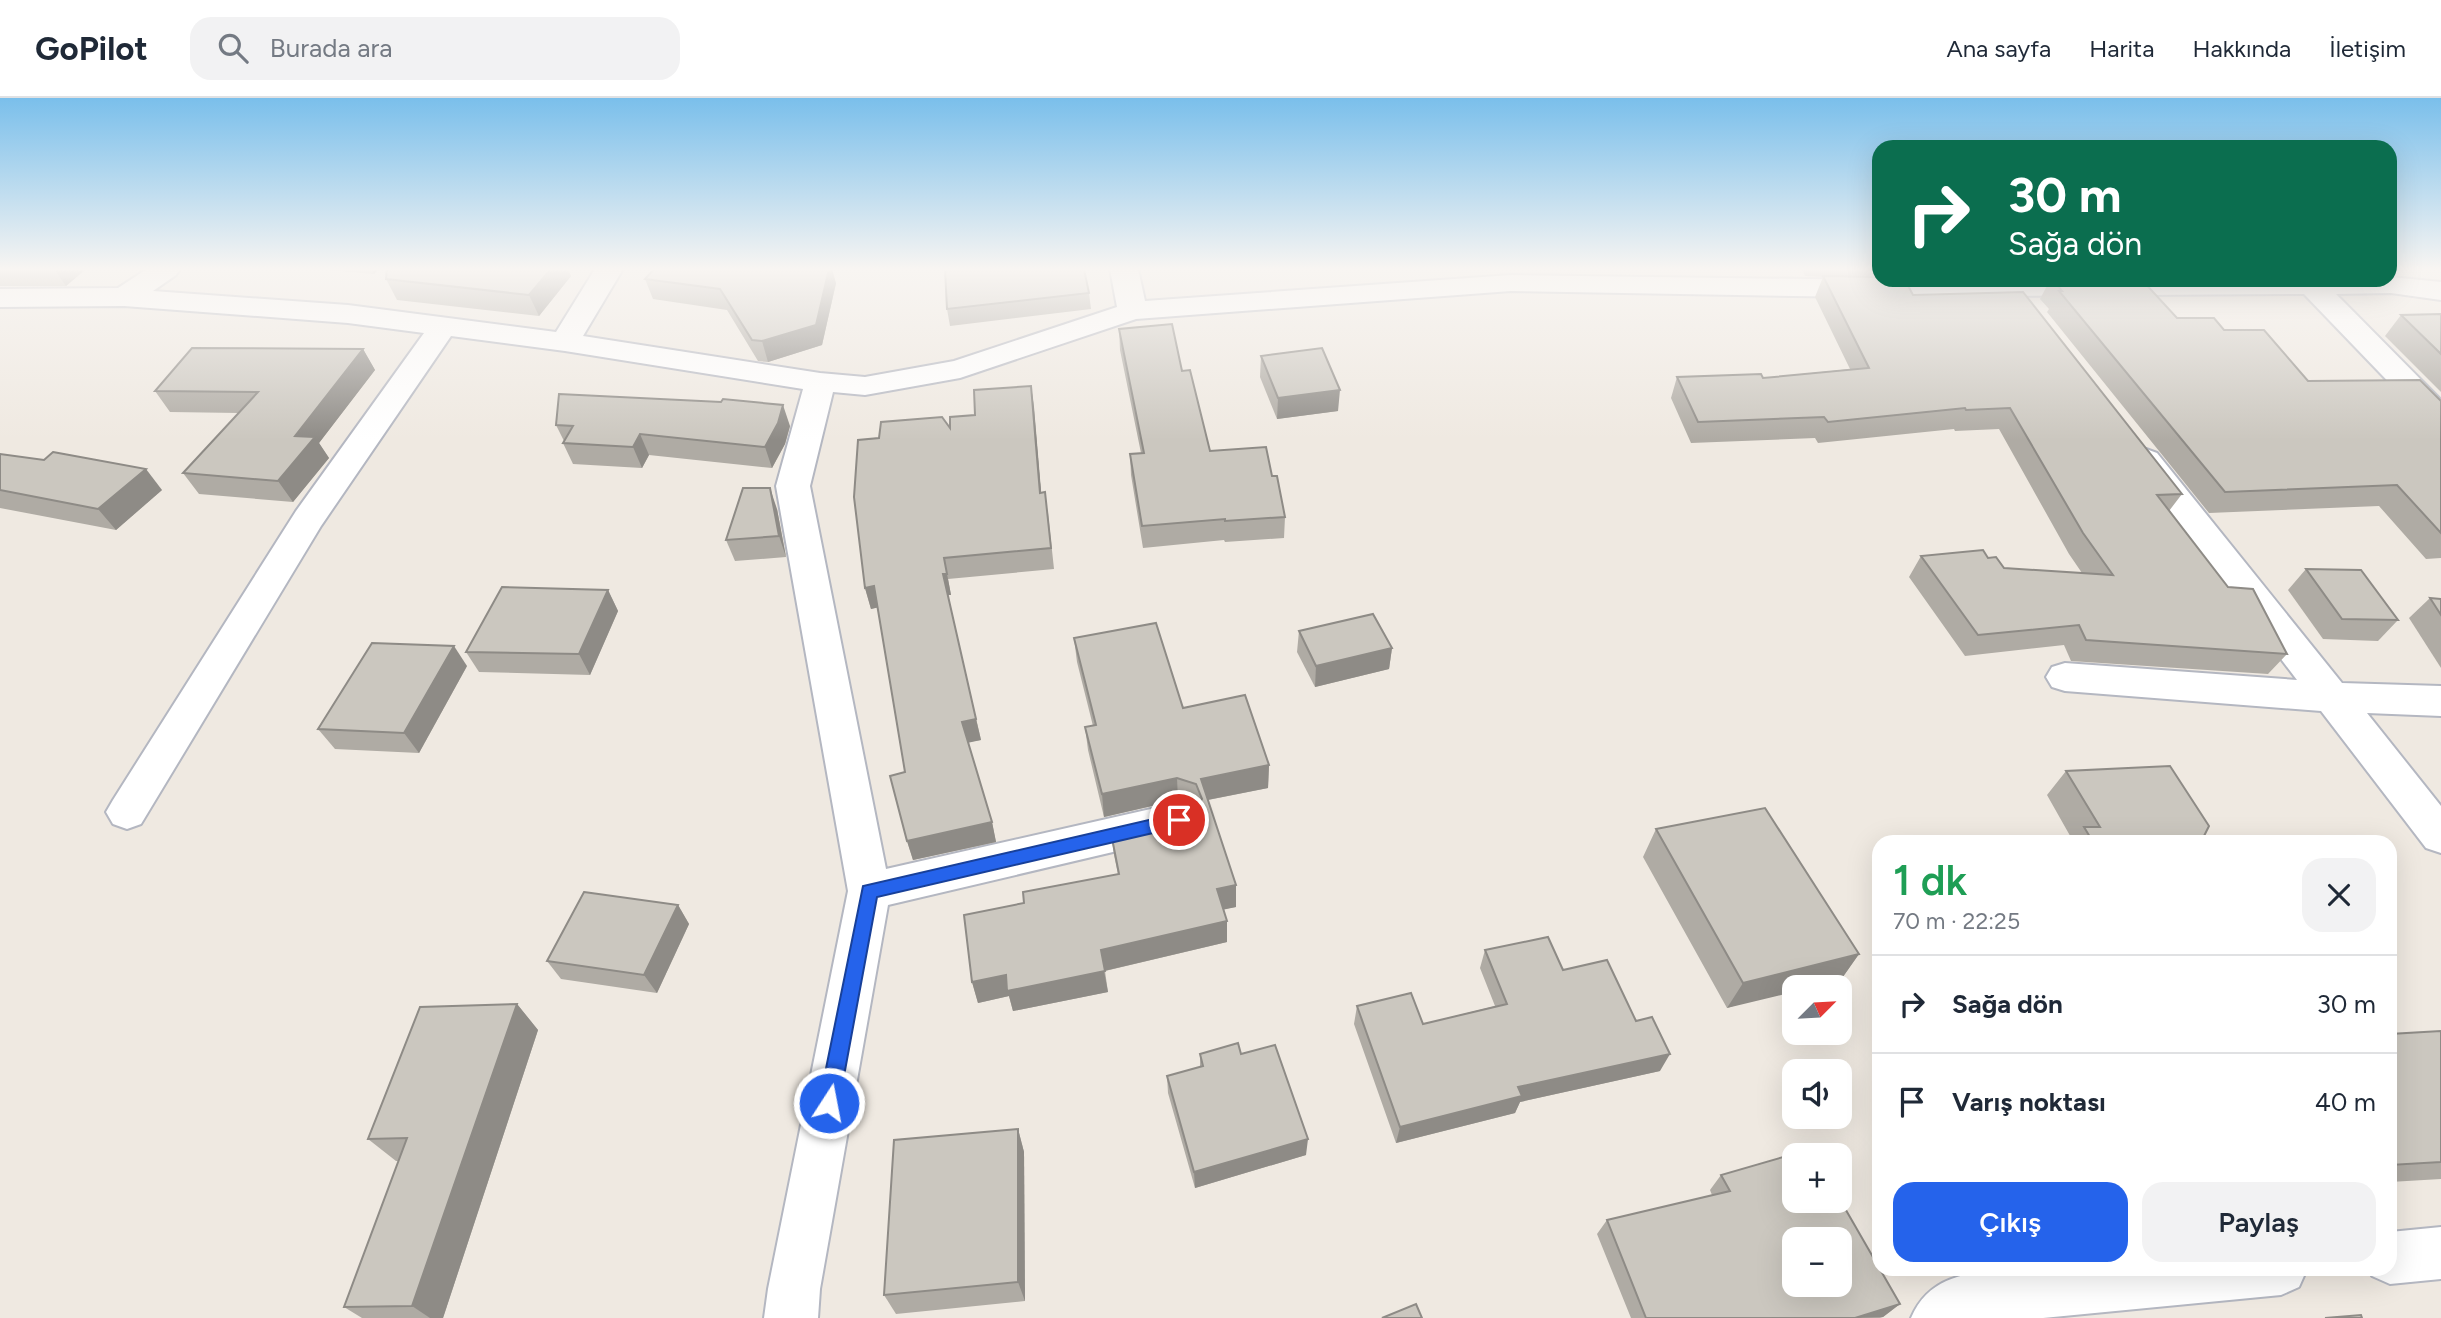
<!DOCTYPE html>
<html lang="tr">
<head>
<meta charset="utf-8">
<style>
	body { margin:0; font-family:Figtree,sans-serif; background:#f2f2f3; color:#1f2937; height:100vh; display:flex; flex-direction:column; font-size:26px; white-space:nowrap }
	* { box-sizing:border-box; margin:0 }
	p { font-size:23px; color:#747a83 }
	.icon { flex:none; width:38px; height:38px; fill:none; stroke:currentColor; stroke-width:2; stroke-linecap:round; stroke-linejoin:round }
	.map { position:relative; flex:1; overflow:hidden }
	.panel { position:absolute; left:1872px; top:737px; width:525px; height:441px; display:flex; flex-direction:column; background:#fff; border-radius:21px; box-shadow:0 7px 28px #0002 }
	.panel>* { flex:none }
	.hud { position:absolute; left:1872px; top:42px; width:525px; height:147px; border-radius:21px; box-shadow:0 7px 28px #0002; background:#0b6e4f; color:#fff; overflow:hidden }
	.needle { width:46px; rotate:66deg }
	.controls { position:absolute; left:1782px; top:877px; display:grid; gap:14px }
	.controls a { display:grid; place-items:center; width:70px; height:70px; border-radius:14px; background:#fff; box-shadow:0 7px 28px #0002; font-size:35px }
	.pin { position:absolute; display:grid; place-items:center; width:60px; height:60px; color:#fff; margin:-30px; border:4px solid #fff; border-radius:50%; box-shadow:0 2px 7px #0007 }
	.me { position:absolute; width:77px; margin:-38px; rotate:11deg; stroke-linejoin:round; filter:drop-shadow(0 0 5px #0008) }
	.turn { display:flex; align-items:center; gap:24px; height:147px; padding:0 21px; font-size:32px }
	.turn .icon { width:91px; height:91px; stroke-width:2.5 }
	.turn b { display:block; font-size:49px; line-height:60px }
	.round { display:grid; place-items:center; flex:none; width:74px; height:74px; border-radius:21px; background:#f2f2f3 }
	.headline { display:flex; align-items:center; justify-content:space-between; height:119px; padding:0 21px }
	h1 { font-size:42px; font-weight:600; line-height:52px; color:#1e9e55 }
	.button { display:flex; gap:14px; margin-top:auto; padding:14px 21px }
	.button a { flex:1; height:80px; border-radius:21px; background:#2563eb; color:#fff; font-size:28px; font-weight:600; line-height:80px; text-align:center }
	.button a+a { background:#f2f2f3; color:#1f2937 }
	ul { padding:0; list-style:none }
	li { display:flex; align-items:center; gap:21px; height:98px; padding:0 21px; border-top:2px solid #e0e1e3 }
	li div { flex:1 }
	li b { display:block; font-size:26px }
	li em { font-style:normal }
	header { display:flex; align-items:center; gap:42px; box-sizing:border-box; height:98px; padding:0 35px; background:#fff; border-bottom:2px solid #e0e1e3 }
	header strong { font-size:33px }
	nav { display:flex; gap:38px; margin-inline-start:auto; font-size:24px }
	.search { width:490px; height:63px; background:#f2f2f3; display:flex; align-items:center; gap:18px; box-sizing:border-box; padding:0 24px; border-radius:21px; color:#747a83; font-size:26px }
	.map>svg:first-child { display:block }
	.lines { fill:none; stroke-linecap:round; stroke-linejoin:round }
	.minor-casing { stroke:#b4b7c1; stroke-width:4 }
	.minor { fill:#fff; fill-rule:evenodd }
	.wall { fill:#afaba4 }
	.shaded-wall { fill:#8e8b86 }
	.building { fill:#cbc7bf; stroke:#8e8b86; stroke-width:2; fill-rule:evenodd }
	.route { fill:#2563eb; stroke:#184099; stroke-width:2 }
</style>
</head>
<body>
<header>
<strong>GoPilot</strong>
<div class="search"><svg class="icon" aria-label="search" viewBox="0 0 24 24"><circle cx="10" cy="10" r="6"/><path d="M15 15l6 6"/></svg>Burada ara</div>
<nav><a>Ana sayfa</a><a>Harita</a><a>Hakkında</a><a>İletişim</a></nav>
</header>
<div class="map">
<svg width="2441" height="1220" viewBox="0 0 2441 1220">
	<rect width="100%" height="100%" fill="#efe9e1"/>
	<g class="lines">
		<g class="minor-casing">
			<g id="minor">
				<path d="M147,171h33l-4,6 -23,16 195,14 208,27 39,-63h28l-40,67 237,37 45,4 89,-16 163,-54 -7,-38h28l7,32 366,-26 369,5h510l1,-3 50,5v18l-50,-7 -55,1 105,106v28l-11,-3 -126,-131 -448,3 -345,-6 -375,28 -176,59 -95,17 -32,-3 -23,94 76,383 278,-63 15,5 6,12 -6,12 -15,5 -276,65 -68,384 -2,29h-54l4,-29 80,-398 -72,-405 27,-97 -238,-38 -114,-15 -130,190 -180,298 -14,5 -14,-5 -7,-12 7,-12 183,-289 128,-178 -76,-10 -224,-17 -124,1v-18l118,-1z"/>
				<path d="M2146,351l11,4 185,230 99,3v30l-74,-3 74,93v47l-15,-5 -105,-137 -256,-20 -13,-4 -6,-10 6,-10 13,-4 232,17 -162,-213 -5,-7 5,-7z"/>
				<path d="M2441,1129v52l-51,5 -18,-8 -3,-7h21v-37z"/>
				<path d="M2007,1171h300l-8,18 -18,8 -238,23h-132c18,-42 55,-45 96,-49z"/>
			</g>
		</g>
		<use href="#minor" class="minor"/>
	</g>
	<g class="wall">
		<path d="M0,171h86l-20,17h-66z"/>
		<path d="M317,171h62l-5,5z"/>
		<path d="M387,171h181l3,7 -32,40 -142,-16 -11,-21z"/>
		<path d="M1802,171h78v11l33,15 269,199 -13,17 59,76 59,67 -19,20 -197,-13 -7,-16 -99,11 -56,-79 12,-21 67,2 16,10 78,5 -13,-19 -70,-125 -44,2 -1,-2 -136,14 -3,-5 -124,5 -20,-45 6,-21 86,1 87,-9 -35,-72 8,-20 -18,-1z"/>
		<path d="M645,181l191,4 -14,62 -54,17 -10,-1 -31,-51 -74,-11z"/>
		<path d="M2050,182h92l35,38 47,12 84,51 133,20v157l-15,1 -47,-53 -170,7 -162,-201 2,-3 -9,-10z"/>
		<path d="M1089,195l2,16 -141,17 -3,-17z"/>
		<path d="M2441,216v78l-56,-56 16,-21z"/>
		<path d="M1119,231l63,42 28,80 62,25 13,41 -1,21 -59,4 -1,-2 -81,8 -12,-73 -1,-21 11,-1 -21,-103z"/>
		<path d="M363,251l12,21 -56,73 10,15 -36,44 -94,-8 -16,-21 56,-60 -69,-1 -15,-21z"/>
		<path d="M1261,258l77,55 -61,8 -17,-42z"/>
		<path d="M1031,288l10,107 7,20 6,56 -106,10 3,16h-3l33,145 -13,2 24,80 4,20 -83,18 -6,-19 -2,-69 -27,-165 -7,2 -6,-21 14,-150 71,-10z"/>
		<path d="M556,327l234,1 -5,18 -13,24 -123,-13 -7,13 -69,-4 -10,-21 1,-2z"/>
		<path d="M0,356l162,36 -46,40 -116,-22z"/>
		<path d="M777,411l9,48 -51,4 -9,-21z"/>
		<path d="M2306,471l92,51 -20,21 -55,-2 -35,-49z"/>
		<path d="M608,492l10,21 -28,64 -111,-3 -13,-20z"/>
		<path d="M2430,500l11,1v69l-32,-50z"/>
		<path d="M1299,533l93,17 -3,21 -74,18 -18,-35z"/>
		<path d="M1074,540l195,127 -1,23 -60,12 28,85v22l-12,2 3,33 -122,29 3,21 -95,19 -4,-15 -31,7 -6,-21 52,-79 94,-29 -4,-19 -3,-22 83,-21 3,-4 -19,-8 -74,17 -16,-67 -3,-23 8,-1 -16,-64z"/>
		<path d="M467,568l-48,87 -84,-4 -17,-20z"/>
		<path d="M2066,673l136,69 1,2h-131l1,-1 -26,-46z"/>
		<path d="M1656,731l203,125 -19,27 -26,6h-20l-67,21 -84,-151z"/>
		<path d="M678,807l11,19 -32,69 -96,-14 -14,-18z"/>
		<path d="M1485,852l78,20 73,51 24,50 -140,31 -5,11 -119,30 -42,-119 3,-18 66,18 72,-18 -15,-38z"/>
		<path d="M517,906l21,26 -95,288h-81l-18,-11 55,-146h-3l-28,-22z"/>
		<path d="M2441,933v148l-51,3v-148z"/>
		<path d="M1200,956h41l65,101 -111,33 -27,-95 -1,-17 33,-9z"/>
		<path d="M1018,1031l6,23 1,149 -129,13 -12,-19z"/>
		<path d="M1721,1077l179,129 -17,13 -3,1h-249l-34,-84 10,-14 105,-25 -2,-5z"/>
	</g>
	<g class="shaded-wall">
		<path d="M54,171h32l-20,17z"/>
		<path d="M371,171h8l-5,5z"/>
		<path d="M551,171h17l3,7 -32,40 -10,-21z"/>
		<path d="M829,171h3l4,14 -14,62 -54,17 -6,-21z"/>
		<path d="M363,251l12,21 -56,73 10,15 -36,44 -15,-21 17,-45z"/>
		<path d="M1031,288l3,21 9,107 -3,-21z"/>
		<path d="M1340,292l-2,21 -61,8 1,-21z"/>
		<path d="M783,307l7,21 -5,18 -13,24 -7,-21z"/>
		<path d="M640,336l9,21 -7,13 -9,-21z"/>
		<path d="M146,371l16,21 -46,40 -18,-21z"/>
		<path d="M770,390l7,21 9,48 -7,-21z"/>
		<path d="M944,460l7,37h-3l-5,-21z"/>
		<path d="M874,488l6,21 -9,2 -6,-21z"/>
		<path d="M608,492l10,21 -28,64 -11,-21z"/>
		<path d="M454,548l13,20 -48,87 -15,-20z"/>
		<path d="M1392,550l-3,21 -74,18 1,-21z"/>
		<path d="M976,621l5,21 -14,3 -5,-21z"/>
		<path d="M1269,667l-1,23 -66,13 -1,-22z"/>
		<path d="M1177,680l1,22 -74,17 -2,-23z"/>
		<path d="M992,724l4,20 -83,18 -6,-19z"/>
		<path d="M1236,787v22l-19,4v-22z"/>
		<path d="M678,807l11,19 -32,69 -13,-18z"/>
		<path d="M1227,823v21l-123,29 4,21 -95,19 -4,-15 -31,7 -6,-21 129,-32z"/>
		<path d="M1859,856l-19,27 -26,6h-20v5l-67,16 16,-25z"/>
		<path d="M517,906l21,26 -95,288h-13l-18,-12z"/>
		<path d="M1670,956l-10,17 -140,31 -5,11 -119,30 4,-16 118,-40z"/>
		<path d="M1018,1031l6,23 1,149 -7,-19z"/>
		<path d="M1308,1041l-2,16 -111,33 -1,-16z"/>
		<path d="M1900,1206l-17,13 -28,1z"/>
	</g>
	<g class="building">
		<path d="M387,171h164l-22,26 -143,-16z"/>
		<path d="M654,171h175l-13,56 -54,16 -10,-1 -32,-51 -75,-10z"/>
		<path d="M945,171h139l5,24 -142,16z"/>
		<path d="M1823,178l57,1v3h25l8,15 110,-3 159,202 -25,1 71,92 25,2 34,65 -201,-14 -7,-15 -101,10 -57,-79 62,-6 5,8 8,-1 8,11 109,7 -30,-42 -73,-125 -44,2 -1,-2 -137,14 -4,-5 -126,5 -21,-45 84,-3 2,4 106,-10z"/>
		<path d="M2053,182h89l35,38h37l10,12h40l44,51 112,-1 21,21v132l-44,-48 -172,7 -166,-201h3z"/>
		<path d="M2441,216v40l-40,-39z"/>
		<path d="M1172,226l10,47 8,-1 20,81 56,-4 6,29h5l8,41 -60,4v-2l-83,7 -12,-72 14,-1 -25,-124z"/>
		<path d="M192,250l171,1 -68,87 20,1 -37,44 -95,-8 75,-81 -103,-1z"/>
		<path d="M1322,250l18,42 -62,8 -17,-42z"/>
		<path d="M1031,288l9,107 5,-1 6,56 -107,10 3,16h-4l33,145 -14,3 30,100 -85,19 -17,-65 15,-4 -31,-186 -9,2 -11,-91 4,-57 21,-2 2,-16 61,-5 8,11v-11l25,-2 -1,-25z"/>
		<path d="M559,296l162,8 2,-3 60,6 -5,18 -13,24 -125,-13 -7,13 -70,-4 10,-17 -17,-1z"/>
		<path d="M53,354l93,17 -48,40 -98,-19v-36l44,6z"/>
		<path d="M743,390h27l9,48 -53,4z"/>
		<path d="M2306,471l55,1 37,50 -56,-1z"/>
		<path d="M502,489l106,3 -29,64 -113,-2z"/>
		<path d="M2430,500l11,1v16z"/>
		<path d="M1373,516l19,34 -76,18 -17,-35z"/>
		<path d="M1156,525l27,85 62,-13 24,70 -68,14 35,106 -19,4 10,32 -126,29 4,21 -98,20 -1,-16 -34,7 -8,-67 60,-12 -1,-11 96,-18 -8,-41 83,-21 8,-13 -6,-15 -19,-6 -75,16 -17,-67 11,-2 -22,-87z"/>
		<path d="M372,545l82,3 -50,87 -86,-4z"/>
		<path d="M2170,668l39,60 -7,14 1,2h-110l-9,-15h16l-34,-56z"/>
		<path d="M1765,710l94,146 -116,29 -87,-154z"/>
		<path d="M584,794l94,13 -34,70 -97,-14z"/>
		<path d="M1548,839l15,33 44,-10 29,61 16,-4 18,37 -152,33 4,9 -122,31 -43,-121 54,-13 12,31 84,-20 -22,-54z"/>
		<path d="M517,906l-105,302 -68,1 63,-169 -39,1 52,-132z"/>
		<path d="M2441,933v131l-51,3v-131z"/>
		<path d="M1238,945l3,11 34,-9 33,94 -114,33 -27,-96 36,-10 -3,-12z"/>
		<path d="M1018,1031v153l-134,13 10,-155z"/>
		<path d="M1811,1051l4,6h-21v45h45v-2l61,106 -45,14h-209l-39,-98 123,-29 -9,-16zM1794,1141h45v45h-45z"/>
		<path d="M1416,1206l6,14h-40z"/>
		<path d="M2361,1217l1,3h-37z"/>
	</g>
	<linearGradient id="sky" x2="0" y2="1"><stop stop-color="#7abfeb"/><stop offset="0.5" stop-color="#f8f5f2"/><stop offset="1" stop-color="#f8f5f2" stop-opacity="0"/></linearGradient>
	<rect width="2441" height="342" fill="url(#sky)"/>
	<path class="route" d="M1179,715l6,2 2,5 -2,5 -6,2 -302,70 -38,206 -3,7 -7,3 -7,-3 -3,-7 44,-217z"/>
</svg>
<div class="controls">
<a><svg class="needle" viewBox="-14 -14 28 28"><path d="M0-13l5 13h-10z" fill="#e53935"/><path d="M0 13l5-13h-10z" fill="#747a83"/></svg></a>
<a><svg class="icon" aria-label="sound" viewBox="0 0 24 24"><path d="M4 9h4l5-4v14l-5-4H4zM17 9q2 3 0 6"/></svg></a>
<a>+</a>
<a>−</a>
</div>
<div class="pin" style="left:1179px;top:722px;background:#d93025"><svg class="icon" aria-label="arrive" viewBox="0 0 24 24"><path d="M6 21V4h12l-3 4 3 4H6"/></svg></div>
<svg class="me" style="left:829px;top:1005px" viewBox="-20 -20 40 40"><circle r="17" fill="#2563eb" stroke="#fff" stroke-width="3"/><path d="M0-11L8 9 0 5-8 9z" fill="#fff"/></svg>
<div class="hud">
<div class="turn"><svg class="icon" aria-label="right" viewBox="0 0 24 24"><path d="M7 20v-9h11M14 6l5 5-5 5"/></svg><div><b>30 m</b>Sağa dön</div></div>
</div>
<section class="panel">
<div class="headline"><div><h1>1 dk</h1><p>70 m · 22:25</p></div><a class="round"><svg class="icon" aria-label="close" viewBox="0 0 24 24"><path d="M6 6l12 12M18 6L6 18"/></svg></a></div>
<ul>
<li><svg class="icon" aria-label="right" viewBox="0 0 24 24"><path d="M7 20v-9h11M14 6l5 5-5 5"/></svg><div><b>Sağa dön</b></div><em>30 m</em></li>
<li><svg class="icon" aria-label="arrive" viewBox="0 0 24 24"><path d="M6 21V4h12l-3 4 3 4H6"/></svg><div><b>Varış noktası</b></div><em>40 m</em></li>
</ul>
<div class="button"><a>Çıkış</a><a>Paylaş</a></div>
</section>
</div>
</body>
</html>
